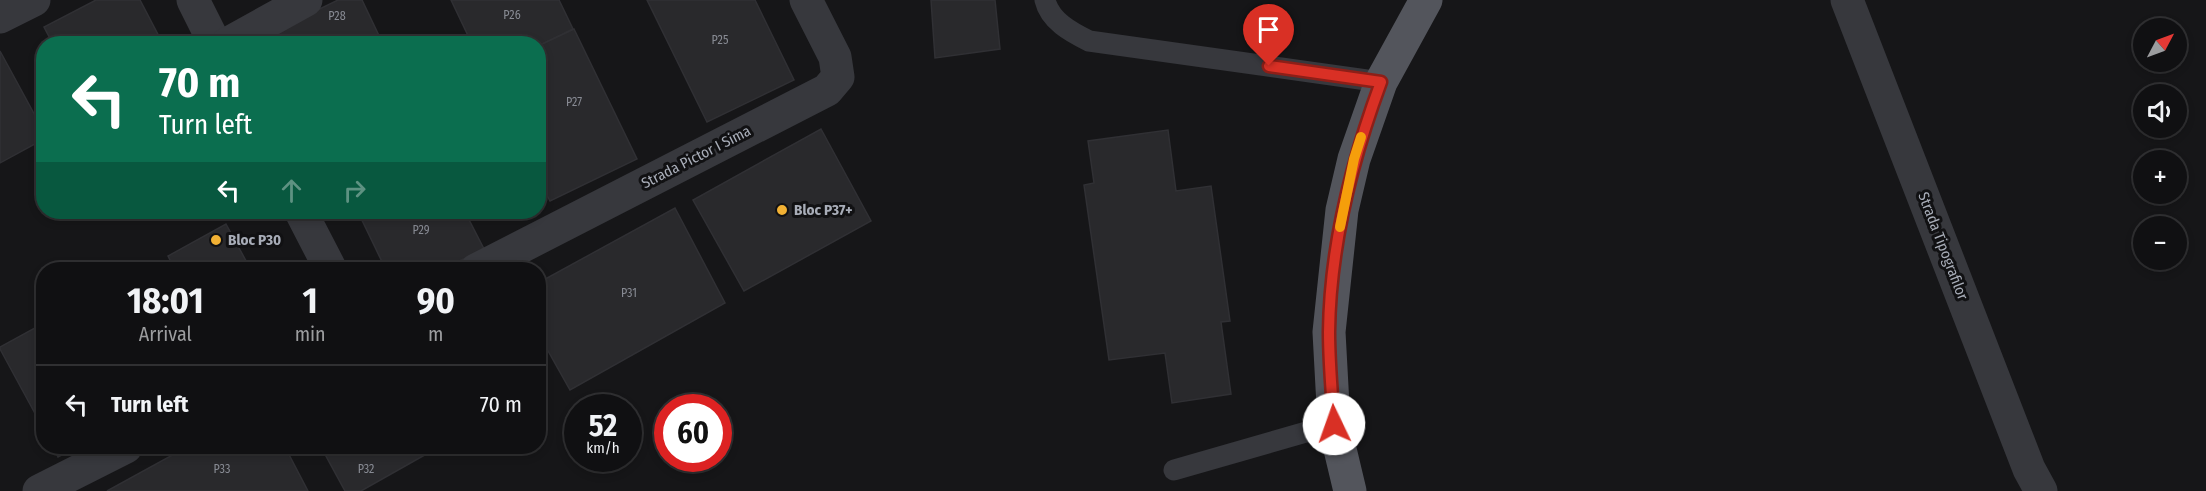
<!DOCTYPE html>
<html lang="en">
<head>
<meta charset="utf-8">
<style>
	body { margin:0; font-family:"Fira Sans Condensed",sans-serif; background:#19191b; color:#f1f3f6; height:100vh; display:flex; flex-direction:column; font-size:22px; white-space:nowrap }
	* { box-sizing:border-box; margin:0 }
	p { font-size:20px; color:#9c9d9f }
	.icon { flex:none; width:33px; height:33px; fill:none; stroke:currentColor; stroke-width:2; stroke-linecap:round; stroke-linejoin:round }
	.map { position:relative; flex:1; overflow:hidden }
	.side { position:absolute; left:36px; top:262px; width:510px; height:192px; display:flex; flex-direction:column; background:#101012; border-radius:24px; box-shadow:0 3px 9px #0003,0 0 0 2px #303032 }
	.side>* { flex:none }
	.top-card { position:absolute; left:36px; top:36px; width:510px; height:183px; border-radius:24px; box-shadow:0 3px 9px #0003,0 0 0 2px #303032; background:#0b6e4f; color:#fff; overflow:hidden }
	.needle { width:39px; rotate:49deg }
	.fabs { position:absolute; left:2133px; top:18px; display:grid; gap:12px }
	.fabs a { display:grid; place-items:center; width:54px; height:54px; border-radius:50%; background:#101012; box-shadow:0 3px 9px #0003,0 0 0 2px #303032; font-size:30px }
	.speed { position:absolute; left:564px; top:394px; display:flex; gap:12px; font-size:30px; font-weight:700; text-align:center }
	.speed>* { display:grid; place-content:center; width:78px; height:78px; border-radius:50%; background:#101012; box-shadow:0 3px 9px #0003,0 0 0 2px #303032; line-height:1 }
	.speed small { font-size:15px; font-weight:400 }
	.speed .limit { border:9px solid #d22; background:#fff; color:#111 }
	.pin { position:absolute; display:grid; place-items:center; width:51px; height:51px; color:#fff; margin:-62px -26px; border-radius:50% 50% 50% 0; rotate:-45deg; box-shadow:0 0 6px #0007 }
	.pin .icon { rotate:45deg }
	.me { position:absolute; width:66px; margin:-33px; rotate:357deg; stroke-linejoin:round; filter:drop-shadow(0 0 4px #0008) }
	.turn { display:flex; align-items:center; gap:21px; height:126px; padding:0 24px; font-size:27px }
	.turn .icon { width:78px; height:78px; stroke-width:2.5 }
	.turn b { display:block; font-size:42px; line-height:51px }
	.lanes { display:flex; align-items:center; height:57px; padding:0 24px; background:#0003; justify-content:center; gap:30px; direction:ltr }
	.lanes .off { opacity:.35 }
	.eta { display:flex; justify-content:space-evenly; align-items:center; height:102px; text-align:center }
	.eta b { font-size:36px; font-weight:700; line-height:42px }
	ul { padding:0; list-style:none }
	li { display:flex; align-items:center; gap:18px; height:78px; padding:0 24px; border-top:2px solid #303032 }
	li div { flex:1 }
	li b { display:block; font-size:22px }
	li em { font-style:normal }
	.map>svg:first-child { display:block }
	.building { fill:#29292c; stroke:#303034; stroke-width:1.5 }
	.lines { fill:none; stroke-linecap:round; stroke-linejoin:round }
	.service { stroke:#37383d; stroke-width:21 }
	.minor { stroke:#37383d; stroke-width:33 }
	.primary { stroke:#53555c; stroke-width:33 }
	.route-casing { stroke:#8d1f18; stroke-width:15 }
	.route { stroke:#d93025; stroke-width:10 }
	.slow { stroke:#f59e0b; stroke-width:10 }
	.poi-dot { fill:#f2b134; stroke:#111113; stroke-width:2 }
	.labels { text-anchor:middle; dominant-baseline:central; stroke-width:6; stroke-linejoin:round; paint-order:stroke }
	.number-label { font-size:12px; fill:#888b94 }
	.street-label { font-size:15px; fill:#a8adb8; stroke:#111113 }
	.poi-label { font-size:15px; font-weight:bold; fill:#a8adb8; stroke:#111113; text-anchor:start }
</style>
</head>
<body>
<div class="map">
<svg width="2206" height="491" viewBox="0 0 2206 491">
	<rect width="100%" height="100%" fill="#161618"/>
	<g class="building">
		<path d="M96,0h44l23,44h-110l-9,-17z"/>
		<path d="M338,0h24l21,44h-108l-5,-11z"/>
		<path d="M451,0h108l14,29 -35,17v-2h-66z"/>
		<path d="M647,0h108l39,80 -87,42z"/>
		<path d="M931,0h64l5,49 -65,9z"/>
		<path d="M574,29l63,130 -87,42 -12,-23v-132z"/>
		<path d="M0,51l44,81v7l-44,24z"/>
		<path d="M821,129l50,92 -127,70 -51,-91z"/>
		<path d="M1168,130l8,61 35,-5 19,135 -9,1 10,72 -59,9 -7,-50 -56,7 -25,-175 10,-2 -6,-42z"/>
		<path d="M675,208l50,95 -155,87 -32,-57v-50z"/>
		<path d="M358,212h107l19,37 -43,21h-55z"/>
		<path d="M226,224l25,46h-76l-7,-14z"/>
		<path d="M44,323v107l-44,-81v-2z"/>
		<path d="M53,447h24l-19,10z"/>
		<path d="M187,447h98l23,44h-201z"/>
		<path d="M321,447h118l-78,44h-16z"/>
	</g>
	<g class="lines">
		<g class="service">
			<path d="M1045,0c5,21 26,32 44,41l292,41"/>
			<path d="M1174,470l160,-46"/>
		</g>
		<g class="minor">
			<path d="M193,0l22,44"/>
			<path d="M1847,0l182,469 12,22"/>
			<path d="M0,17l34,-17"/>
			<path d="M227,44l79,-44"/>
			<path d="M301,212l30,58"/>
			<path d="M476,270l351,-180 11,-13 -3,-20 -29,-57"/>
			<path d="M39,491l87,-44"/>
		</g>
		<path class="primary" d="M1350,491l-16,-67 -5,-92 13,-122 12,-51 27,-77 45,-82"/>
	</g>
	<g class="lines">
		<g class="route-casing">
			<path id="route" d="M1269,66l112,16c-30,81 -51,164 -52,250 0,31 3,62 5,92"/>
		</g>
		<use href="#route" class="route"/>
		<path class="slow" d="M1340,227l14,-68 7,-22"/>
	</g>
	<g class="poi-dot">
		<circle cx="782" cy="210" r="6"/>
		<circle cx="216" cy="240" r="6"/>
	</g>
	<g class="labels">
		<g class="number-label">
			<text x="512" y="15">P26</text>
			<text x="337" y="16">P28</text>
			<text x="720" y="40">P25</text>
			<text x="574" y="102">P27</text>
			<text x="421" y="230">P29</text>
			<text x="629" y="293">P31</text>
			<text x="222" y="469">P33</text>
			<text x="366" y="469">P32</text>
		</g>
		<g class="street-label">
			<text transform="translate(696 157) rotate(-27)">Strada Pictor I Sima</text>
			<text transform="translate(1943 246) rotate(69)">Strada Tipografilor</text>
		</g>
		<g class="poi-label">
			<text x="794" y="210">Bloc P37+</text>
			<text x="228" y="240">Bloc P30</text>
		</g>
	</g>
</svg>
<div class="fabs">
<a><svg class="needle" viewBox="-14 -14 28 28"><path d="M0-13l5 13h-10z" fill="#e53935"/><path d="M0 13l5-13h-10z" fill="#9c9d9f"/></svg></a>
<a><svg class="icon" aria-label="sound" viewBox="0 0 24 24"><path d="M4 9h4l5-4v14l-5-4H4zM17 9q2 3 0 6"/></svg></a>
<a>+</a>
<a>−</a>
</div>
<div class="speed"><div>52<small>km/h</small></div><div class="limit">60</div></div>
<div class="pin" style="left:1269px;top:66px;background:#d93025"><svg class="icon" aria-label="arrive" viewBox="0 0 24 24"><path d="M6 21V4h12l-3 4 3 4H6"/></svg></div>
<svg class="me" style="left:1334px;top:424px" viewBox="-20 -20 40 40"><circle r="19" fill="#fff"/><path d="M0-13L10 11 0 6-10 11z" fill="#d93025"/></svg>
<div class="top-card">
<div class="turn"><svg class="icon" aria-label="left" viewBox="0 0 24 24"><path d="M17 20v-9H6M10 6l-5 5 5 5"/></svg><div><b>70 m</b>Turn left</div></div>
<div class="lanes"><svg class="icon" aria-label="left" viewBox="0 0 24 24"><path d="M17 20v-9H6M10 6l-5 5 5 5"/></svg><svg class="icon off" aria-label="ahead" viewBox="0 0 24 24"><path d="M12 20V5M6 11l6-6 6 6"/></svg><svg class="icon off" aria-label="right" viewBox="0 0 24 24"><path d="M7 20v-9h11M14 6l5 5-5 5"/></svg></div>
</div>
<section class="side">
<div class="eta">
<div><b>18:01</b><p>Arrival</p></div>
<div><b>1</b><p>min</p></div>
<div><b>90</b><p>m</p></div>
</div>
<ul>
<li><svg class="icon" aria-label="left" viewBox="0 0 24 24"><path d="M17 20v-9H6M10 6l-5 5 5 5"/></svg><div><b>Turn left</b></div><em>70 m</em></li>
</ul>
</section>
</div>
</body>
</html>
